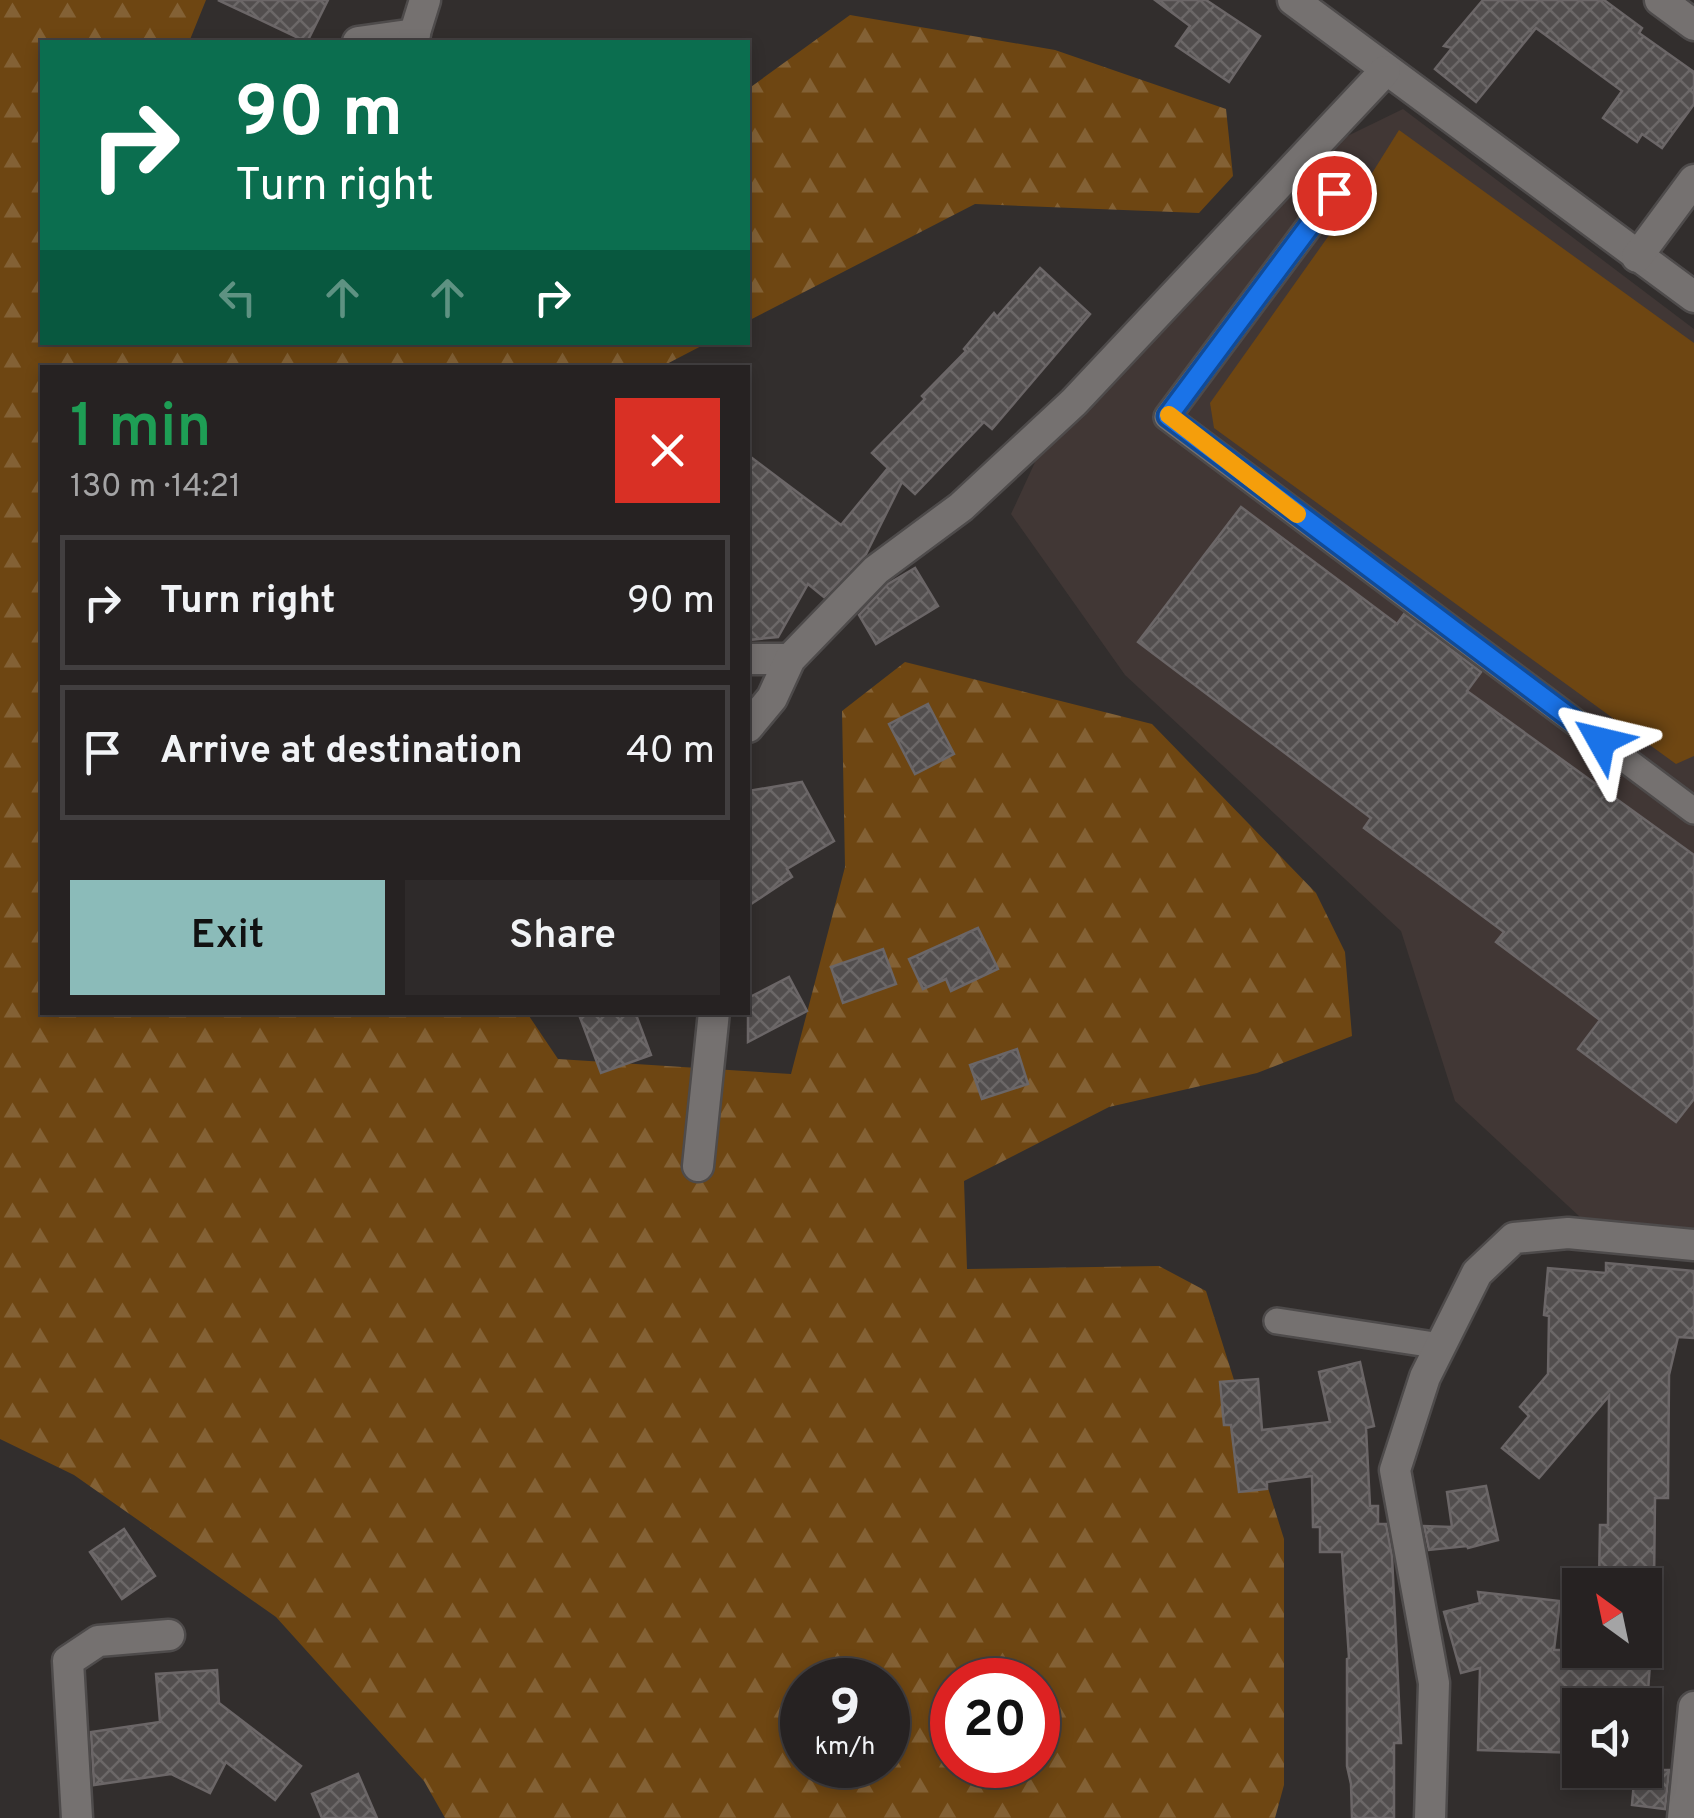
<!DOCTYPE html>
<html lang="en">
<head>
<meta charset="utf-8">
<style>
	body { margin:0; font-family:Overpass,sans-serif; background:#2e2a2a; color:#f1f3f6; height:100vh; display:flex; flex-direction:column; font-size:38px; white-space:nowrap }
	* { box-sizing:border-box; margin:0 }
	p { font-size:32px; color:#a4a4a5 }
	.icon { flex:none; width:55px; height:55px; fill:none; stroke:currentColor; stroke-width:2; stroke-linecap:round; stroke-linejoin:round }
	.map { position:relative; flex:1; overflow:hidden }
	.sheet { position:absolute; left:40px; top:365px; width:710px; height:650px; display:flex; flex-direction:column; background:#262222; border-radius:0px; box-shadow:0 5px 15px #0003,0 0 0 2px #423f40 }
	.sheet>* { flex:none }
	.guide { position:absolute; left:40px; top:40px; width:710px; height:305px; border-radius:0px; box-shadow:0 5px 15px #0003,0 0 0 2px #423f40; background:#0b6e4f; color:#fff; overflow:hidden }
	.needle { width:65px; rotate:327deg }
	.fabs { position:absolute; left:1562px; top:1568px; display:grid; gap:20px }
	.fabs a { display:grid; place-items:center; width:100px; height:100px; border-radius:0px; background:#262222; box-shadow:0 5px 15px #0003,0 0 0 2px #423f40; font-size:50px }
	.speed { position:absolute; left:780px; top:1658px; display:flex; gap:20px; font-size:50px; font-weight:700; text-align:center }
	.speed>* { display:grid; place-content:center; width:130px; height:130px; border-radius:50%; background:#262222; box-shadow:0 5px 15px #0003,0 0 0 2px #423f40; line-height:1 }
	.speed small { font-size:25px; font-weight:400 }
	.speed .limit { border:15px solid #d22; background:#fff; color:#111 }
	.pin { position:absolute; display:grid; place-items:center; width:85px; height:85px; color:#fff; margin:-42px; border:5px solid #fff; border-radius:50%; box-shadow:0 2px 10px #0007 }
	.me { position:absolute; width:110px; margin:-55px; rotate:307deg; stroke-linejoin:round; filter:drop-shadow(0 0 8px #0008) }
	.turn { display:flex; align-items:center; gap:35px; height:210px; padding:0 30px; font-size:45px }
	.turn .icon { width:130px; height:130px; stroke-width:2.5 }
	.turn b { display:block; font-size:70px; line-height:85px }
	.lanes { display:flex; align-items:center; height:95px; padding:0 30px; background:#0003; justify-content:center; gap:50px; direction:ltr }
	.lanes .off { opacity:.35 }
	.round { display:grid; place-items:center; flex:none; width:105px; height:105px; border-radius:0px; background:#2e2a2a }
	.head { display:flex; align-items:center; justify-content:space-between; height:170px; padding:0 30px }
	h1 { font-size:60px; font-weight:600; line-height:75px; color:#1e9e55 }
	.action { display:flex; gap:20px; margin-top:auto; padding:20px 30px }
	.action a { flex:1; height:115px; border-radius:0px; background:#8bbbb9; color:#111; font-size:40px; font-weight:600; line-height:115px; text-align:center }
	.action a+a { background:#2e2a2a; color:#f1f3f6 }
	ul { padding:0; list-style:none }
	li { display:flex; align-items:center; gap:30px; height:135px; margin:0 20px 15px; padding:0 10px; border:5px solid #423f40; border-radius:0px }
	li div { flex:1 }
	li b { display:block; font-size:38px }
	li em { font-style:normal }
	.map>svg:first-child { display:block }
	.built { fill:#413735 }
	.forest { fill:url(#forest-firs); fill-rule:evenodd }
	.pitch { fill:#6e4612 }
	.building { fill:url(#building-cross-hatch); stroke:#6b6667; stroke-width:2.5 }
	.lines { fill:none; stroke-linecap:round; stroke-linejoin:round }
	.lane-casing { stroke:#4e4b4b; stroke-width:30 }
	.street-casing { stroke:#4e4b4b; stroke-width:35 }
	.lane { stroke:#757170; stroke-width:25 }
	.street { stroke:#757170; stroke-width:30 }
	.route-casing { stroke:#114b97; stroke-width:25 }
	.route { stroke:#1a73e8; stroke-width:18 }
	.slow { stroke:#f59e0b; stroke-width:18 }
</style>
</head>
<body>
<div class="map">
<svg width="1694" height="1818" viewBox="0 0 1694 1818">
	<defs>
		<pattern id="forest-firs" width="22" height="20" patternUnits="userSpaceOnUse" patternTransform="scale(2.5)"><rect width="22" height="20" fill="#6e4612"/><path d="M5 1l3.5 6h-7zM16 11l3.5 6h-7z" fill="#836135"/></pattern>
		<pattern id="building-cross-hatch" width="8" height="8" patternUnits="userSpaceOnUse" patternTransform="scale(2.5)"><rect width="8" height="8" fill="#524e4e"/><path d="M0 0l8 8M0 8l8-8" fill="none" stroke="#6c6868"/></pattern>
	</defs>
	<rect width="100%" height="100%" fill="#322e2d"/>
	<path class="built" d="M1403,109l291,220v901l-114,-13 -125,-116 -54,-170 -276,-256 -114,-161 32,-69 288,-301z"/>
	<g class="forest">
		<path d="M0,0h206l-17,42h-147v300l665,1 -48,25h-617v644l485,1 31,46 233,15 54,-207 -3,-156 63,-49 247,62 164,169 29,59 7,84 -95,37 -148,34 -145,74 3,88 192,-3 47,25 78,248v246l-9,33h-830l-21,-37 -148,-164 -202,-142 -74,-36zM802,1680h86v85h-86zM952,1680h86v85h-86z"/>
		<path d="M850,15l205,35 171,59 7,67 -34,37 -224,-9 -227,117v-232z"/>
	</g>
	<path class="pitch" d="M1399,130l295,213v413l-18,8 -462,-336 -4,-25 154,-217z"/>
	<g class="building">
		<path d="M218,0h110l-21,42z"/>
		<path d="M1155,0h51l54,36 -31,46 -53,-36 14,-20z"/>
		<path d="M1483,0h121l38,28 -3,5 55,39v32l-32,44 -20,-14 -5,8 -34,-24 19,-27 -86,-63 -60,74 -41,-33 17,-21 -8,-2z"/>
		<path d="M1040,268l50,46 -98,115 -8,-7 -69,72 -13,-12 -36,72 -42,43 -16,-13 -30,53 -30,3v-185l93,70 47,-57 -16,-15 53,-54 -3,-3 44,-45 -2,-2 30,-36 3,4z"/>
		<path d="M1241,507l156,117 7,-10 77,58 -14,19 227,164v244l-18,23 -98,-73 22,-29 -104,-78 8,-10 -140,-104 7,-10 -233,-176z"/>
		<path d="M915,568l23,38 -62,38 -17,-29 29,-31z"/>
		<path d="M928,704l26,50 -39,20 -26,-50z"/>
		<path d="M802,782l32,59 -47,28 5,8 -44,29v-115z"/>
		<path d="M978,928l20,41 -47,22 -5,-12 -23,10 -14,-30z"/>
		<path d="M883,949l13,35 -53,19 -12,-36z"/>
		<path d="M789,977l18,34 -59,31v-44z"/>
		<path d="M578,1012h57l16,43 -50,18z"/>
		<path d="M1017,1049l11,35 -46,15 -12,-34z"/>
		<path d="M1606,1263l88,8v67l-16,-1 -9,38 -1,123h-13l-1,87h-55l1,-60h8l1,-129 -70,82 -37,-30 27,-32 -9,-9 28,-33 1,-58 -5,-1 4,-47 58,5z"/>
		<path d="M1360,1362l14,64 -8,2 4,78h8v18h8l6,32 9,187h-7v75h-42l-1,-34 -4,-18v-107l2,-1 -7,-106h-22v-25h-7l-1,-51 -45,6v7l-28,3 -8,-67h-7l-4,-43 38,-3 4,51 68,-8 -11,-50z"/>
		<path d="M1486,1486l12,54 -30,8 -1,-2 -38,4 -5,-24 28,1 -5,-35z"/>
		<path d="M124,1529l31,47 -33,23 -32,-47z"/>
		<path d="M1478,1592l82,9 -6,49h97l-4,55h-67v48l-102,-3 2,-82 -19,5 -17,-61 36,-9z"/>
		<path d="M217,1670l2,33 82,63 -26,34 -49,-38 -16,31 -39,-19 -77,11 -3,-53 69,-10 -4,-48z"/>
		<path d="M1635,1770h34l-4,39 -33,-4z"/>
		<path d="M358,1774l19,44h-55l-10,-24z"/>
	</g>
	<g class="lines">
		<g class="lane-casing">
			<g id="lane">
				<path d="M1307,153l27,40 -167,224 527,394"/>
				<path d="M1277,1321l164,25"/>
			</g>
		</g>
		<g class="street-casing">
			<g id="street">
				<path d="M1293,0l401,297"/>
				<path d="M1660,0l34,25"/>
				<path d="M358,42l57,-8"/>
				<path d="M412,42l13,-42"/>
				<path d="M1637,257l57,-77"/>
				<path d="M748,659h42"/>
				<path d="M748,727l24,-29 18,-39 86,-89 85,-63 113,-105 311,-331"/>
				<path d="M698,1166l16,-154"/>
				<path d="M77,1818l-9,-157 30,-20 71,-6"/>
				<path d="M1430,1818l4,-135 -39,-213 30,-93 52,-104 37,-35 54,-5 126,12"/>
				<path d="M1683,1818l11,-111"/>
			</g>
		</g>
		<use href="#lane" class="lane"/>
		<use href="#street" class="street"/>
	</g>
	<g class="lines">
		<g class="route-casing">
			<path id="route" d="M1334,193l-166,223 433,325"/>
		</g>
		<use href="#route" class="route"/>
		<path class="slow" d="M1169,415l128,99"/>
	</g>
</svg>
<div class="fabs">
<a><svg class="needle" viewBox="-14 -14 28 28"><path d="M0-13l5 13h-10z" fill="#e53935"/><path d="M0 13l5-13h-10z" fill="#a4a4a5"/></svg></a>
<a><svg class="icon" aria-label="sound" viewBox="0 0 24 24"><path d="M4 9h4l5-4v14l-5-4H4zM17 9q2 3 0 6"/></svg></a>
</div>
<div class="speed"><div>9<small>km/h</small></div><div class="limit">20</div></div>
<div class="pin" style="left:1334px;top:193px;background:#d93025"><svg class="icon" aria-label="arrive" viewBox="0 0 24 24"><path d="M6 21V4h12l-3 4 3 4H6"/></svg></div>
<svg class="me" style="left:1601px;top:741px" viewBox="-20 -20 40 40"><path d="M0-17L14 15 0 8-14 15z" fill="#1a73e8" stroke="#fff" stroke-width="4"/></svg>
<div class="guide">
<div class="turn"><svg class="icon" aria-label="right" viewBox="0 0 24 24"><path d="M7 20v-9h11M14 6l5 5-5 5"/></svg><div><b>90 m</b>Turn right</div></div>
<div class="lanes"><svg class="icon off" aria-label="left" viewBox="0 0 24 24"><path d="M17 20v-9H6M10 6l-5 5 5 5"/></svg><svg class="icon off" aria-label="ahead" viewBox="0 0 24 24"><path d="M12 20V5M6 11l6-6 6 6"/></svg><svg class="icon off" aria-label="ahead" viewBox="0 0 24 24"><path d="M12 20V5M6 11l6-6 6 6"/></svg><svg class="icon" aria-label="right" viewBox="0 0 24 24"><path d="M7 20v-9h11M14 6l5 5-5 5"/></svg></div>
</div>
<section class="sheet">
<div class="head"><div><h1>1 min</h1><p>130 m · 14:21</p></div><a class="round" style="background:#d93025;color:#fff"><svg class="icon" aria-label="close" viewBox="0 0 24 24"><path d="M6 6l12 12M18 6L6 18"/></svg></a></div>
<ul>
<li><svg class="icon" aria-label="right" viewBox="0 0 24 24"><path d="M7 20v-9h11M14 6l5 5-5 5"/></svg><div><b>Turn right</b></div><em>90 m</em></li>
<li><svg class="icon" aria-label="arrive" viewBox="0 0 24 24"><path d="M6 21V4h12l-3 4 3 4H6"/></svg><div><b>Arrive at destination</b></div><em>40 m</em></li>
</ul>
<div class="action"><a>Exit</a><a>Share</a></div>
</section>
</div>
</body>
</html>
